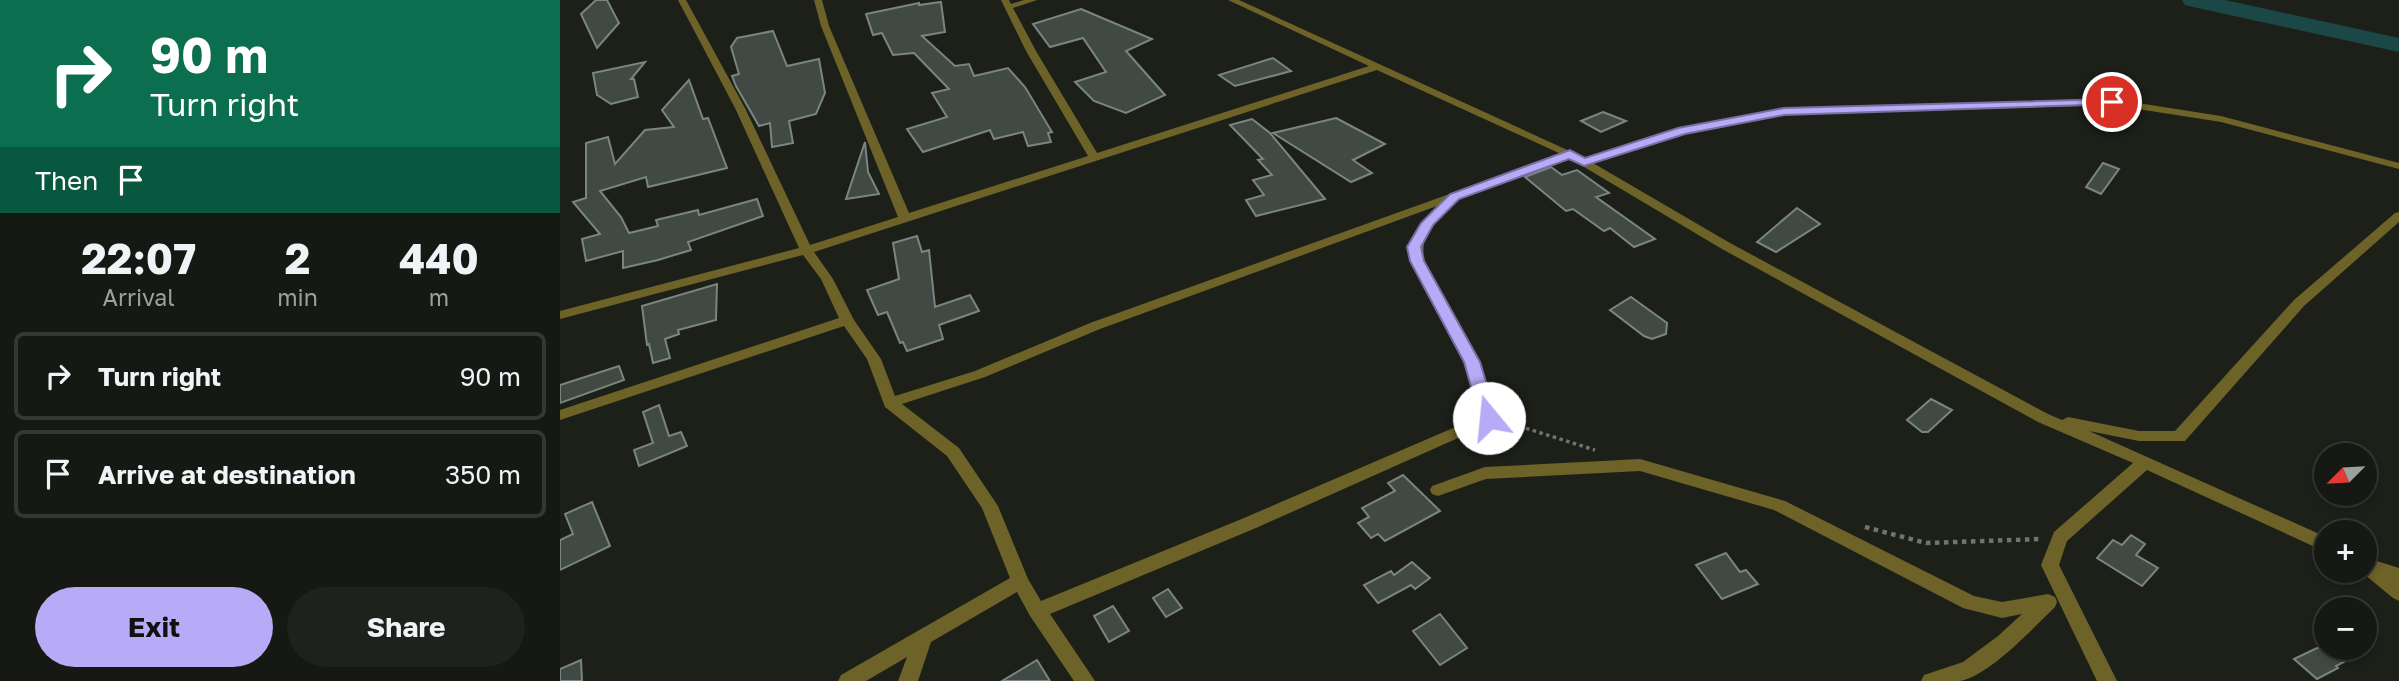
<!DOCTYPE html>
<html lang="en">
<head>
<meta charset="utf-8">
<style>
	body { margin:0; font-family:"Golos Text",sans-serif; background:#1e211c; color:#f1f3f6; height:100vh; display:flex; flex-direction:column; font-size:26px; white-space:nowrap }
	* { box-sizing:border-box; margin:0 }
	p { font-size:23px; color:#9da0a0 }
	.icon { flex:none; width:38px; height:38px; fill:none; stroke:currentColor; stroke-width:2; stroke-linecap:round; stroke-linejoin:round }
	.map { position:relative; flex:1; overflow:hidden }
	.details { display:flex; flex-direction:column; background:#151813; width:560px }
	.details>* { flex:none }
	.banner { background:#0b6e4f; color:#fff; overflow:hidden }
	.needle { width:46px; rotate:246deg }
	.controls { position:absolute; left:1754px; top:443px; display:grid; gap:14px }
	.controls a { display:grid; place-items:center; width:63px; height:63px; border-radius:50%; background:#151813; box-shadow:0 4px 10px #0003,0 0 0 2px #343733; font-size:35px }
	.pin { position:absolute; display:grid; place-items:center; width:60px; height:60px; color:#fff; margin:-30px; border:4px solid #fff; border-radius:50%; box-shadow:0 2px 7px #0007 }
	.me { position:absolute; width:77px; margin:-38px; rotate:343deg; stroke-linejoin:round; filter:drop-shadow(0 0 5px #0008) }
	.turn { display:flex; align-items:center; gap:24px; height:147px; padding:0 35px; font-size:32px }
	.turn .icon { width:91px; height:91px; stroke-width:2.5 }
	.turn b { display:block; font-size:49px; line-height:60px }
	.then { display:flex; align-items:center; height:66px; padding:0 35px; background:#0003; gap:14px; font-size:26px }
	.eta { display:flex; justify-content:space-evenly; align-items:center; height:119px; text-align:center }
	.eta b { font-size:42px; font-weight:700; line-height:49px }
	.action { display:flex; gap:14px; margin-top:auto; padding:14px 35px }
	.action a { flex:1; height:80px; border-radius:42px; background:#b7abf8; color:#111; font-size:28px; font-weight:700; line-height:80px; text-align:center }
	.action a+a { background:#1e211c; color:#f1f3f6 }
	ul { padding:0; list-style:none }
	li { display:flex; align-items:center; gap:21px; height:88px; margin:0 14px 10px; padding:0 21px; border:4px solid #343733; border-radius:10px }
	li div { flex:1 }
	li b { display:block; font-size:26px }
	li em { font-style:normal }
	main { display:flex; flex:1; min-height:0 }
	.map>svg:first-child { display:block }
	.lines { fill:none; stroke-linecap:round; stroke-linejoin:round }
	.river { fill:#1c4747; fill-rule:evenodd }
	.building { fill:#404944; stroke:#7b8580; stroke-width:2 }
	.path-far1 { stroke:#71746f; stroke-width:3.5; stroke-dasharray:3.5 3.5; stroke-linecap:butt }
	.path { stroke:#71746f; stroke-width:4.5; stroke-dasharray:4.5 4.5; stroke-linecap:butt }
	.minor { fill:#6d6227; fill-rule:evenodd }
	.route { fill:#b7abf8; stroke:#776fa1; stroke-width:2 }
</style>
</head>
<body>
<main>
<section class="details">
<div class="banner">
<div class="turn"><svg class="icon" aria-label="right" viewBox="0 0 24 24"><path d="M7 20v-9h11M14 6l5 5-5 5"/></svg><div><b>90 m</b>Turn right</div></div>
<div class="then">Then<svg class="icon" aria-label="arrive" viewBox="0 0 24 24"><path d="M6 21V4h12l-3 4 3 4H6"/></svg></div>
</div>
<div class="eta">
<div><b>22:07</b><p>Arrival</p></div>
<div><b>2</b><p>min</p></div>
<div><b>440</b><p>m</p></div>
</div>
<ul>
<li><svg class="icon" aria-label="right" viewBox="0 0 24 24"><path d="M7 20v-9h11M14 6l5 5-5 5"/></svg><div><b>Turn right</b></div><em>90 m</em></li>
<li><svg class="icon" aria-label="arrive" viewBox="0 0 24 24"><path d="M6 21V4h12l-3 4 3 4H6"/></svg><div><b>Arrive at destination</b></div><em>350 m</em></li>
</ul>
<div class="action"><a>Exit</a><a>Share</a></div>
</section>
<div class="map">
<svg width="1839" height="681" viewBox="0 0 1839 681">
	<rect width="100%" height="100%" fill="#1c2019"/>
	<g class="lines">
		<path class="river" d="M1622,0h43l174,38v14l-206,-45 -8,-2z"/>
	</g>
	<g class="building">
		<path d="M36,0h11l12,23 -22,25 -16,-34z"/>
		<path d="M381,2l4,30 -23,4 33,30 14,-2 5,12 34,-8 17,19 27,45 -4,1 3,9 -23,4 -5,-14 -29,7 -4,-9 -67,22 -16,-23 40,-12 -15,-24 17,-4 -35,-36 -21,2 -11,-22 -9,2 -7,-21 53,-11v2z"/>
		<path d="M521,9l71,30 -26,12 39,44 -39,18 -32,-12 -19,-19 31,-10 -23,-34 -33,9 -17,-23z"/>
		<path d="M213,31l14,35 32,-7 6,34 -9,21 -27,7 4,22 -21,4 -2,-24 -11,3 -23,-40 -4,-10 7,-2 -8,-27 6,-9z"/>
		<path d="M713,58l18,13 -56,15 -16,-11z"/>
		<path d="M85,62l-14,17h3l4,18 -27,7 -14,-9 -4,-22z"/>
		<path d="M129,80l14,39 5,-1 19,50 -79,19 -2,-10 -46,14 21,26 8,16 29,-7 -2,-6 42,-10 1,5 58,-16 6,17 -75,26 3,8 -33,10 -35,8v-17l-37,10 -4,-22 18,-5 -27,-32 13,-4v-55l22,-6 7,27 30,-34 29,-3 -12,-17z"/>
		<path d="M1043,112l23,9 -25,11 -20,-11z"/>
		<path d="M776,118l49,26 -32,16 19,13 -21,9 -78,-49z"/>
		<path d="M692,119l18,14 55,66 -69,17 -10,-16 18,-5 -11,-15 19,-5 -14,-15 5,-1 -33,-34z"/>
		<path d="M305,142l3,30 11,22 -33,5z"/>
		<path d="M1543,163l16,6 -18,25 -15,-7z"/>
		<path d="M991,167l11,8 15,-5 32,23 -13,4 59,42 -21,8 -24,-19 -6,3 -31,-22 -7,2 -41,-34z"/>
		<path d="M1237,208l23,16 -44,28 -19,-10z"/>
		<path d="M357,236l5,16 7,-2 6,57 35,-12 9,16 -40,14 4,14 -36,12 -4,-9 -3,1 -13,-31 -9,3 -11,-25 32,-11 -6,-36z"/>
		<path d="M157,284l-1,36 -38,10 1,4 -14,5 5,19 -17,5 -4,-19 -2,1 -5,-39z"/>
		<path d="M1071,297l36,26 -1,11 -14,5 -8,-3 -34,-26z"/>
		<path d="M59,366l5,14 -64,23v-18z"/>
		<path d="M1371,399l21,11 -24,22h-6l-15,-12z"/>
		<path d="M99,405l10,31 12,-4 6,14 -48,20 -5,-16 19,-7 -10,-31z"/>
		<path d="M843,475l37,36 -55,30 -7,-7 -7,4 -13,-15 11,-6 -7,-9 33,-17 -7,-8z"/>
		<path d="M32,502l18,44 -50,24v-30l13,-6 -8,-20z"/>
		<path d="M1571,535l14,9 -9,11 22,13 -16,18 -45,-28 16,-18 9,5z"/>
		<path d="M1166,553l14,19 6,-2 12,14 -36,15 -26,-34z"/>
		<path d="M852,562l18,16 -15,11 -4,-4 -33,18 -14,-18 27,-14 3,4z"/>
		<path d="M608,589l14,19 -16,9 -13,-19z"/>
		<path d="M553,606l16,25 -20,11 -15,-26z"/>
		<path d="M880,614l27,34 -27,17 -27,-34z"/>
		<path d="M1757,648h53l-34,18 2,2 -21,11 -23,-20z"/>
		<path d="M21,660l1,21h-22v-12z"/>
		<path d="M477,660l13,21h-48z"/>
	</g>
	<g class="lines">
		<path class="path-far1" d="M946,422l89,28"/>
		<path class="path" d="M1305,527l61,16 115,-4"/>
		<g class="minor">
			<path d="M118,0h8l59,108 65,137 88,-28 -77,-191 -7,-26h8l7,26 80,187 179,-57 -62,-105 -25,-51h8l2,4 13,-4h13l-24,8 23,43 61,102 272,-87 -141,-66h11l346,158 97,-30 102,-19 328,-10 109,17 178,47v6l-178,-47 -109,-17 -328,10 -100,19 -91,29 137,80 318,171 14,6 6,-3 71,14h36l119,-131 101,-87 4,-1v10l-95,84 -119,135h-46l-50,-10 237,106v15l-179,-82 -80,71 -8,24 58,116h-20l-56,-116 13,-33 79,-69 -95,-41 -316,-173 -153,-91 -109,40 -23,22 -13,21 -1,20 56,101 18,56 -3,4 -238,106 -206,86 45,67h-21l-44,-65 -13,-24 -86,50 -13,39h-20l9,-24 -41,24h-28l3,-6 169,-97 -28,-70 -35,-52 -62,-49 -18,-48 -23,-33 -284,94v-10l279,-92 -18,-39 -18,-24 -243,64v-8l239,-63 -64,-140zM817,70l184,84 -471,169 -115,48 -80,25 -14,-37 -27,-39 -21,-41 -19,-27zM877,206c-17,16 -28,31 -26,55l54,101 16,54 -237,102 -203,83 -13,-22 -30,-73 -39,-58 -57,-44 83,-27 115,-48z"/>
			<path d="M1080,459l145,42 189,95 28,6 46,-8 7,3 2,5 -2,5c-23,22 -65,68 -95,74 -12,0 -27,0 -39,0l3,-6 39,-13 35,-26 24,-22 -20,4 -39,-10 -189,-98 -134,-39 -154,8 -48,17 -6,-2 -2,-4 2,-4 53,-19z"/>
			<path d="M1804,557l35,11v33l-6,-3 -34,-28h5z"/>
		</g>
	</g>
	<path class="route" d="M1552,99l6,3 -2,2 -332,11 -99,19 -101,32 -15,-7 -110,40 -26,26 -12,22 3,14 56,101 17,56 -8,6 -9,-6 -16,-56 -54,-101 -3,-14 14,-24 29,-29 120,-44 15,8 93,-30 106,-20z"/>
</svg>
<div class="controls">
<a><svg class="needle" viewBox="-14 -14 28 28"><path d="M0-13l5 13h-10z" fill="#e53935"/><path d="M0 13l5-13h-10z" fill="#9da0a0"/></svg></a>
<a>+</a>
<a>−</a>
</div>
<div class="pin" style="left:1552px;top:102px;background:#d93025"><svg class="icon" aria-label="arrive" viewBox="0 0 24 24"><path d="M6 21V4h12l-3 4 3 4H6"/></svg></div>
<svg class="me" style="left:929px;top:418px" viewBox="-20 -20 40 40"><circle r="19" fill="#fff"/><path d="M0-13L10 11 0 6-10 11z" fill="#b7abf8"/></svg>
</div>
</main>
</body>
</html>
